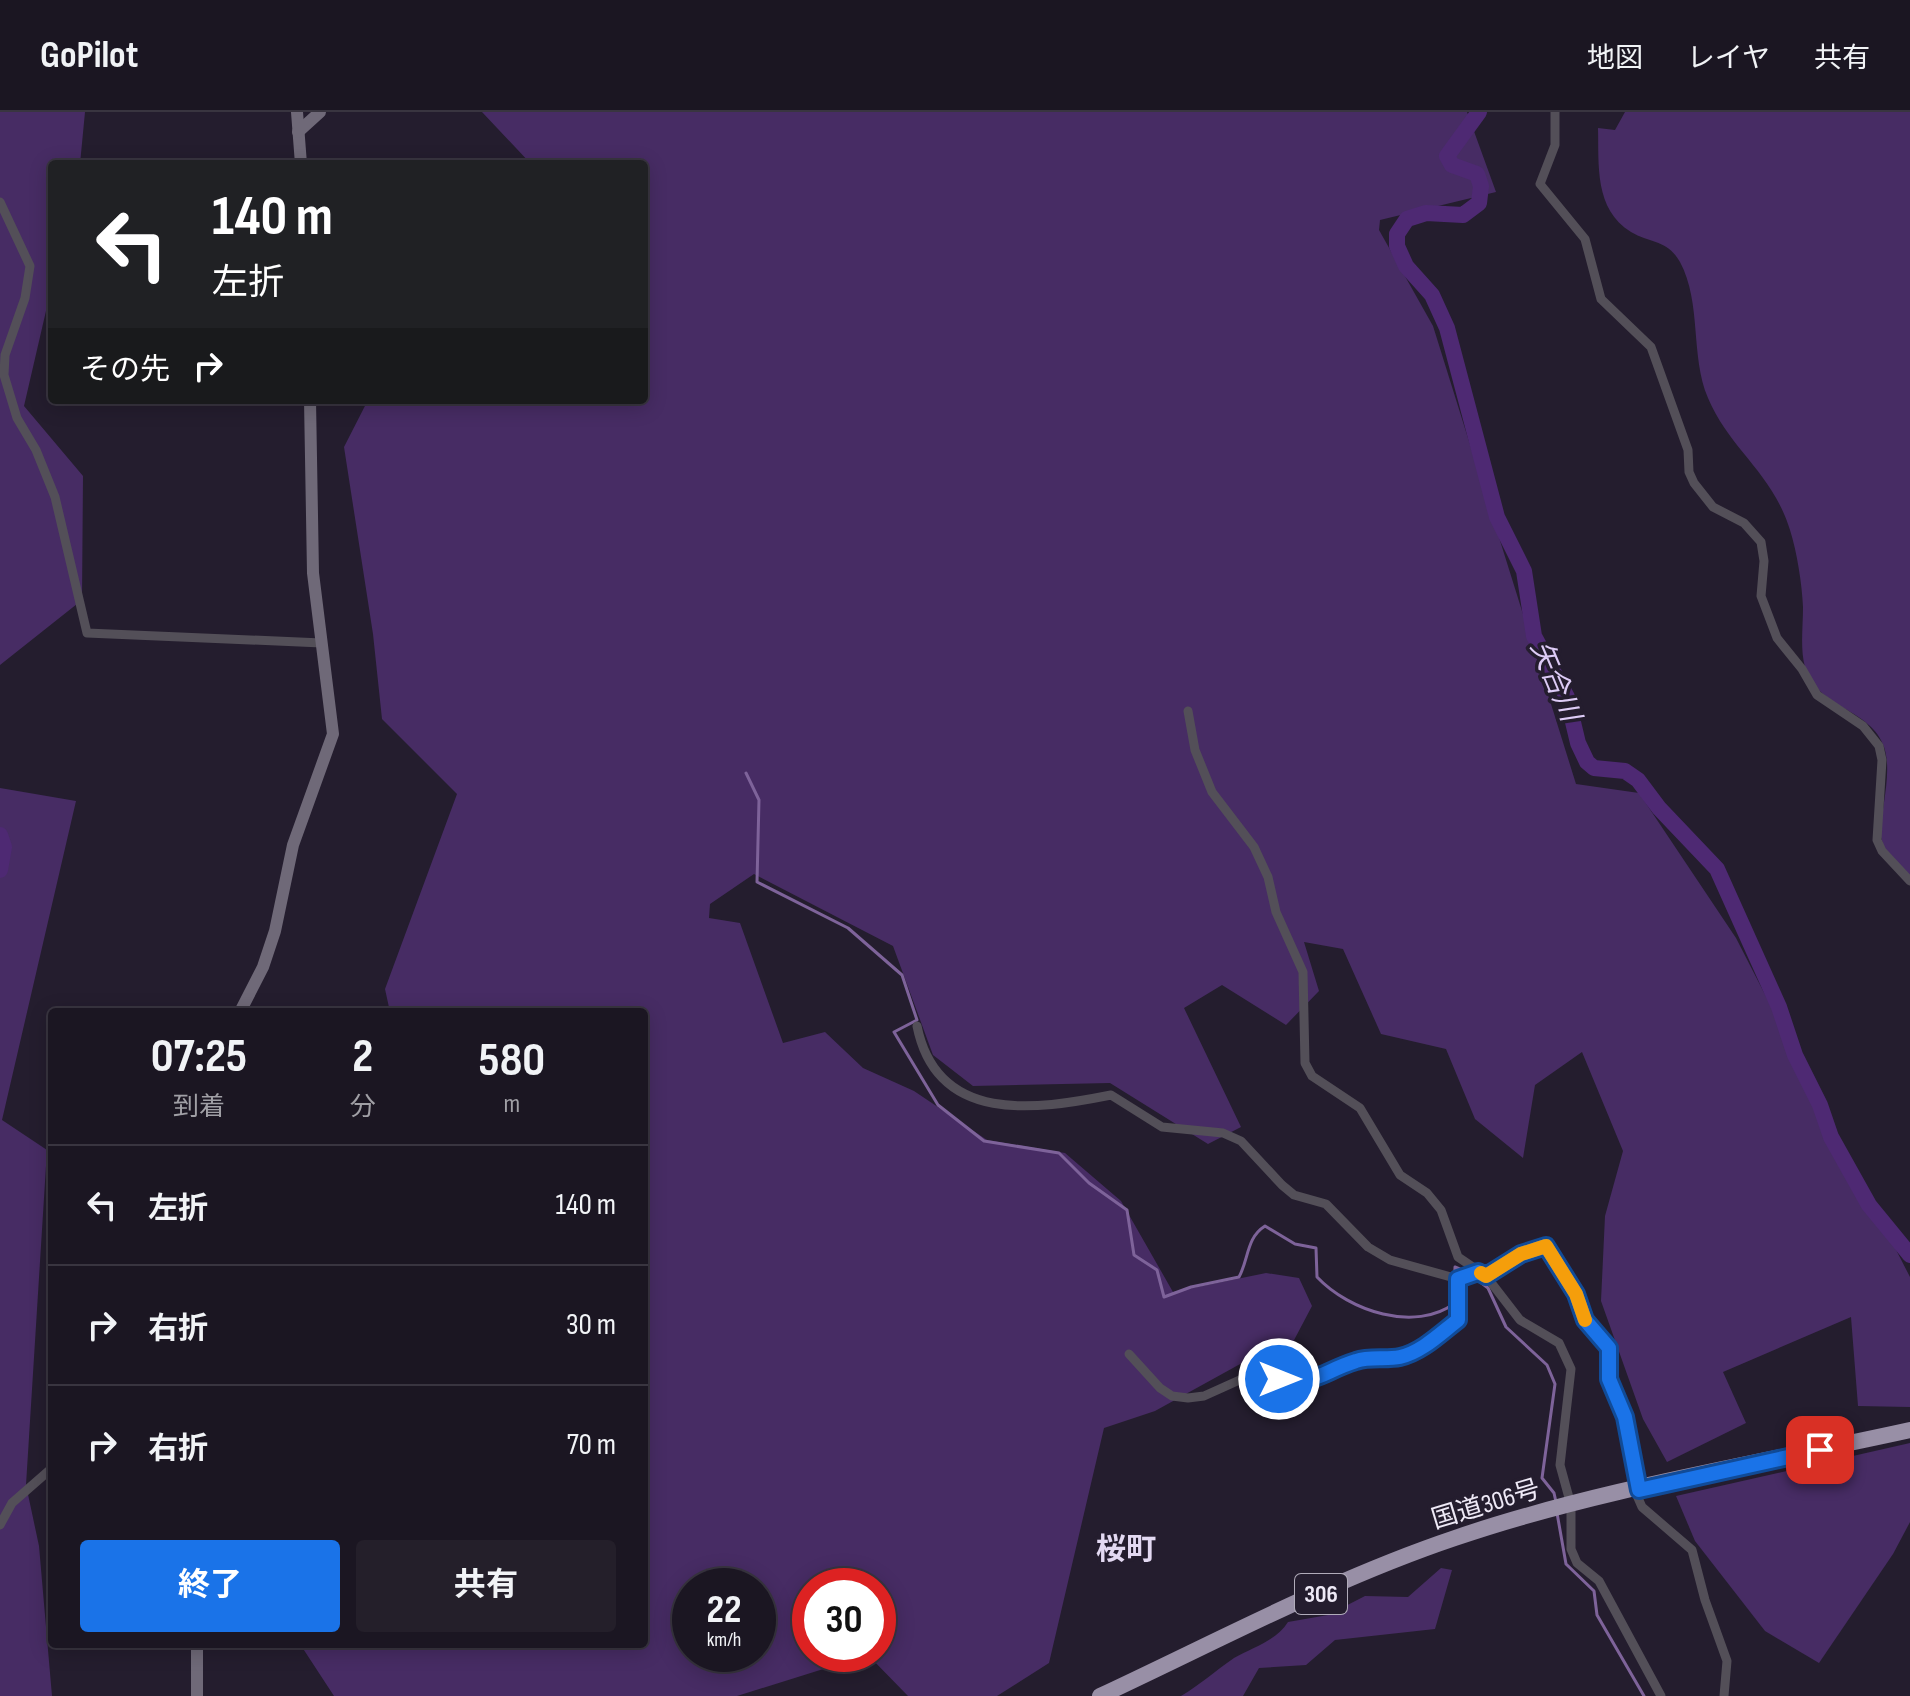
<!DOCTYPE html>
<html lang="ja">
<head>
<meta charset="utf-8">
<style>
	body { margin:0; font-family:"Sofia Sans Condensed","Noto Sans JP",sans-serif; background:#241f2a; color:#f1f3f6; height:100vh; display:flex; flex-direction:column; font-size:30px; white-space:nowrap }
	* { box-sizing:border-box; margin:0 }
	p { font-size:26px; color:#a09fa5 }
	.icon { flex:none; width:44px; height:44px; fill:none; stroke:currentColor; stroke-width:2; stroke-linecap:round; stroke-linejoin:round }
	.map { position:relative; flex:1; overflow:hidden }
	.details { position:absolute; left:48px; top:896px; width:600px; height:640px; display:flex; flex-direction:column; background:#1b1622; border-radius:8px; box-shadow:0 4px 20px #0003,0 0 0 2px #393540 }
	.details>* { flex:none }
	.top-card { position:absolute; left:48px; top:48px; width:600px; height:244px; border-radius:8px; box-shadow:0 4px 20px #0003,0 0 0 2px #393540; background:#202124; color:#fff; overflow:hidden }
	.speed { position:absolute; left:672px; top:1456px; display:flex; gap:16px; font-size:40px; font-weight:700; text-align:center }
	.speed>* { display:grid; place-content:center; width:104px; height:104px; border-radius:50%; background:#1b1622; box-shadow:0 4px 20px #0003,0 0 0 2px #393540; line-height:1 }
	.speed small { font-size:20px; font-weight:400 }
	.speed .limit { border:12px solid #d22; background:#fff; color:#111 }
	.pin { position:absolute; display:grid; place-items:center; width:68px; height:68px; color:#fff; margin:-34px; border-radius:16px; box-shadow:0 4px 12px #0006 }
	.me { position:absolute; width:88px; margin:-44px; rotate:90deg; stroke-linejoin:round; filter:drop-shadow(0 0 6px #0008) }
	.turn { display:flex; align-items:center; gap:28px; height:168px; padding:0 32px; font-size:36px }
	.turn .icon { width:104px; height:104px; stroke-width:2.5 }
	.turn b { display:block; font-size:56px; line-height:68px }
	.then { display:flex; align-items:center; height:76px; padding:0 32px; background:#0003; gap:16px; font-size:30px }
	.eta { display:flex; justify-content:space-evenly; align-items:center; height:136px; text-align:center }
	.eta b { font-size:48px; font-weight:700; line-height:56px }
	.action { display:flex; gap:16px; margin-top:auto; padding:16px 32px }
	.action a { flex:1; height:92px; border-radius:8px; background:#1a73e8; color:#fff; font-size:32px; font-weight:700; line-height:92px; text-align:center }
	.action a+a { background:#241f2a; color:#f1f3f6 }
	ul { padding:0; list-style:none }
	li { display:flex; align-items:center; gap:24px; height:120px; padding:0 32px; border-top:2px solid #393540 }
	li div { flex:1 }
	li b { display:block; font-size:30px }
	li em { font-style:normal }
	header { display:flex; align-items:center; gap:48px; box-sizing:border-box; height:112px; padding:0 40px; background:#1b1622; border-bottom:2px solid #393540 }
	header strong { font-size:38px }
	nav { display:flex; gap:44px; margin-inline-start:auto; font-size:28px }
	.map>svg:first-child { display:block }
	.green { fill:#472c64; fill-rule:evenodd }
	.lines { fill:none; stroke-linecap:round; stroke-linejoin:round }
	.stream { stroke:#7e639a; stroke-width:3 }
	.river { stroke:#4e2973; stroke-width:16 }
	.street { stroke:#534f58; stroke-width:9 }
	.secondary { stroke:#6f6978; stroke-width:12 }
	.highway { stroke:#988fa6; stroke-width:16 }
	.route-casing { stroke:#114b97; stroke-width:20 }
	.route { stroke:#1a73e8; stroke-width:14 }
	.slow { stroke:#f59e0b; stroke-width:14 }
	.labels { text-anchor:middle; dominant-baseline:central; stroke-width:7; stroke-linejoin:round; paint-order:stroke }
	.shield { fill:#241d2e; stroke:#b1acba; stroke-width:2 }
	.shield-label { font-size:24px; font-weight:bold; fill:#eee9f6 }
	.street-label { font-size:26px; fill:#eee9f6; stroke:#241d2e }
	.water-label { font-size:28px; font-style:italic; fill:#ddcbf6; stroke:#241d2e }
	.quarter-label { font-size:30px; font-weight:bold; fill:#e3d9f2; stroke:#241d2e }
</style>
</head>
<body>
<header>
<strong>GoPilot</strong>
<nav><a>地図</a><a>レイヤ</a><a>共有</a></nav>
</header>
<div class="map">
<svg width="1910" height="1584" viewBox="0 0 1910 1584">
	<rect width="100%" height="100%" fill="#241d2e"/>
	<g class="green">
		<path d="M0,0h85l-5,52h-28v121l-28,121 59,70 -1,124 -82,65z"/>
		<path d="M482,0h985l29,80 -116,28 -1,10 54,96 143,458 63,9 97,145 174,339v130l-52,-1 -7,-89 -128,55 23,51 -79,39 -24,-43 -42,-118 4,-85 18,-65 -41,-99 -47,33 -12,73 -48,-39 -29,-70 -65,-15 -38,-85 -39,-7 15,49 -33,34 -64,-40 -38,23 57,119 -33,17 -98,-61 -137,3 -40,-31 -40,-109 -139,-72 -44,30 -1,14 31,5 43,120 42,-11 38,36 51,23 73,49 78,13 56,48 52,91 93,-19 33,5 13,28 -29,55 -41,2 -87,48 -51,17 -55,235 -52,33h-89l-40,-41 -131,41h-403l-34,-52h344v-632h-254l-5,-23 72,-195 -75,-75 -9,-85 -29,-187 24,-47h276v-236h-113zM690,1474h68v68h-68zM810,1474h68v68h-68z"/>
		<path d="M1625,0h285v765l-26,-29 -3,-11c-1,-28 12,-63 3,-90 -12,-38 -68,-39 -79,-80 -5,-18 -2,-40 -2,-60 -1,-23 -6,-55 -13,-77 -18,-58 -60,-80 -82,-132 -18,-42 -6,-95 -28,-136 -13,-23 -29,-18 -49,-30 -37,-23 -32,-67 -33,-104l17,2z"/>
		<path d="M0,676l76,13 -74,319 45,30 -21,335 13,61 13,150h-52z"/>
		<path d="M1910,1331v79l-17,32 -74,109 -54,-32 -70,-90 -19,-45z"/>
		<path d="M1441,1456l11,2 -17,59 -100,11 -29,25 -47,3 -16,28h-62c19,-11 35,-26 53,-38 19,-11 42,-17 54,-36l40,-7 37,-19 43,1z"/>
	</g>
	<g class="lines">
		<g class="stream">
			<path d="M746,661l13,27 -2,82 91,46 54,47 15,45 -23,12 44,73 46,36 75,12 30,30 38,27 7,45 23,15 7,27 27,-10 48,-10c10,-18 7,-39 26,-51l30,18 21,4 1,29c32,34 98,56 138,26"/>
			<path d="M1475,1166l13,10 18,39 41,38 8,19 -13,94 12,15 2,9"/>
			<path d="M1454,1183l1,-28 14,6"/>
			<path d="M1557,1401l9,51 28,27 3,24 47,81"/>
		</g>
		<g class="river">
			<path d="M1479,0l-32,44 5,9 25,9 4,12 -2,17 -16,12 -37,-2 -19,6 -10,15v12l9,20 26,29 15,33 50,189 27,54 10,65 33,61 11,46 9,19 7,6 31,3 13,9 21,28 58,61 62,138 16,48 25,50 11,32 38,68 41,50"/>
			<path d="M0,723l4,12 -4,23"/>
		</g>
		<g class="street">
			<path d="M1555,0v33l-15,39 45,55 16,60 50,48 37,103 1,22 5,11 19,24 31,16 17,19 3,19 -3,35 16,42 25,31 15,26 46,31 16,20 3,14 -5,80 5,11 28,30"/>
			<path d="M0,90l30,64 -5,32 -20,57 -1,20 13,43 19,32 19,47 32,136 235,10"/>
			<path d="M1188,599l7,39 17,42 42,55 14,30 8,35 27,60 2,91 7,13 48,32 40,67 27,18 14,17 17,47 28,19 34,44 39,23 12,26 -11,96 11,40v44l6,14 22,18 62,115"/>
			<path d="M917,914c20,99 119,84 194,69l51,32 61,6 18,8 41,44 12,10 32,9 42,43 22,13 68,19 20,-7"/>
			<path d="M1486,1164l35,-22 25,-8 30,48 9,26 24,28v31l16,38 14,73"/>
			<path d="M1129,1242l31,34 12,8 16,2 16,-2 40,-18 71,3 44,-22 42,-2 27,-12 7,-10 23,-15v-41"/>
			<path d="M1635,1379l7,16 50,43 13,50 22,61 -3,35"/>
			<path d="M0,1413l12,-22 40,-35"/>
		</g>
		<g class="secondary">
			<path d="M297,0l4,52"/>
			<path d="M298,20l22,-20"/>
			<path d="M240,900l23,-45 12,-36 18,-86 40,-111 -20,-161 -3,-173"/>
			<path d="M197,1532v52"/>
		</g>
		<path class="highway" d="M1100,1584c116,-54 233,-117 355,-158 143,-49 306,-75 455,-108"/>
	</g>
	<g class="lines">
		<g class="route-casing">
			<path id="route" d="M1279,1267c41,5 42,-7 77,-18 14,-5 30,-1 44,-4 22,-5 41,-24 58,-37v-41l20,-7 8,4 35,-22 25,-8 30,48 9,26 24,28v31l16,38 14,73 181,-40"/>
		</g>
		<use href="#route" class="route"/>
		<path class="slow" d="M1481,1161l5,3 35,-22 25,-8 30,48 9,26"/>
	</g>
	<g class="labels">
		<rect class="shield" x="1295" y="1462" width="52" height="40" rx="6"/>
		<g class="shield-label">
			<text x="1321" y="1482">306</text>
		</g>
		<g class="street-label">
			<text transform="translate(1486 1393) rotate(-17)">国道306号</text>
		</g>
		<g class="water-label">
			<text transform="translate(1555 569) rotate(67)">矢合川</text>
		</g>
		<g class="quarter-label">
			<text x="1126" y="1438">桜町</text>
		</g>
	</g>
</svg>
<div class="speed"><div>22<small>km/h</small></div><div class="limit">30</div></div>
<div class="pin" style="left:1820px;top:1338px;background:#d93025"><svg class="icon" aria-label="arrive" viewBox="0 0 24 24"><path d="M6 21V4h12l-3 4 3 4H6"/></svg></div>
<svg class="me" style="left:1279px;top:1267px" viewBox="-20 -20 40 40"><circle r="17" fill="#1a73e8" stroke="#fff" stroke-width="3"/><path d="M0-11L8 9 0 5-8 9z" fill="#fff"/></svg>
<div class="top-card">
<div class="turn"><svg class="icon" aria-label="left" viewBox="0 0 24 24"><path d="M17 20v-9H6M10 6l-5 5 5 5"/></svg><div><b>140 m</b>左折</div></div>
<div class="then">その先<svg class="icon" aria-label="right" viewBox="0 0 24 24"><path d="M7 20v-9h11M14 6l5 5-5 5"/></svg></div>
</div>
<section class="details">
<div class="eta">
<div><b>07:25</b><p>到着</p></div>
<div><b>2</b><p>分</p></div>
<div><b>580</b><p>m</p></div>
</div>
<ul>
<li><svg class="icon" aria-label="left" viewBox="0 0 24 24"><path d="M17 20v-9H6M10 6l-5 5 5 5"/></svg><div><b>左折</b></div><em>140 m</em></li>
<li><svg class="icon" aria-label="right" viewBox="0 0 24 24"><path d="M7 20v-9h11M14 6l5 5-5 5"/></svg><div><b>右折</b></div><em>30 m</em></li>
<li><svg class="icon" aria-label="right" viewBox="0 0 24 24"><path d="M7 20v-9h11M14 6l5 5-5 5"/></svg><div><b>右折</b></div><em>70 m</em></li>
</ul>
<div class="action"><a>終了</a><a>共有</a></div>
</section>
</div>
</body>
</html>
